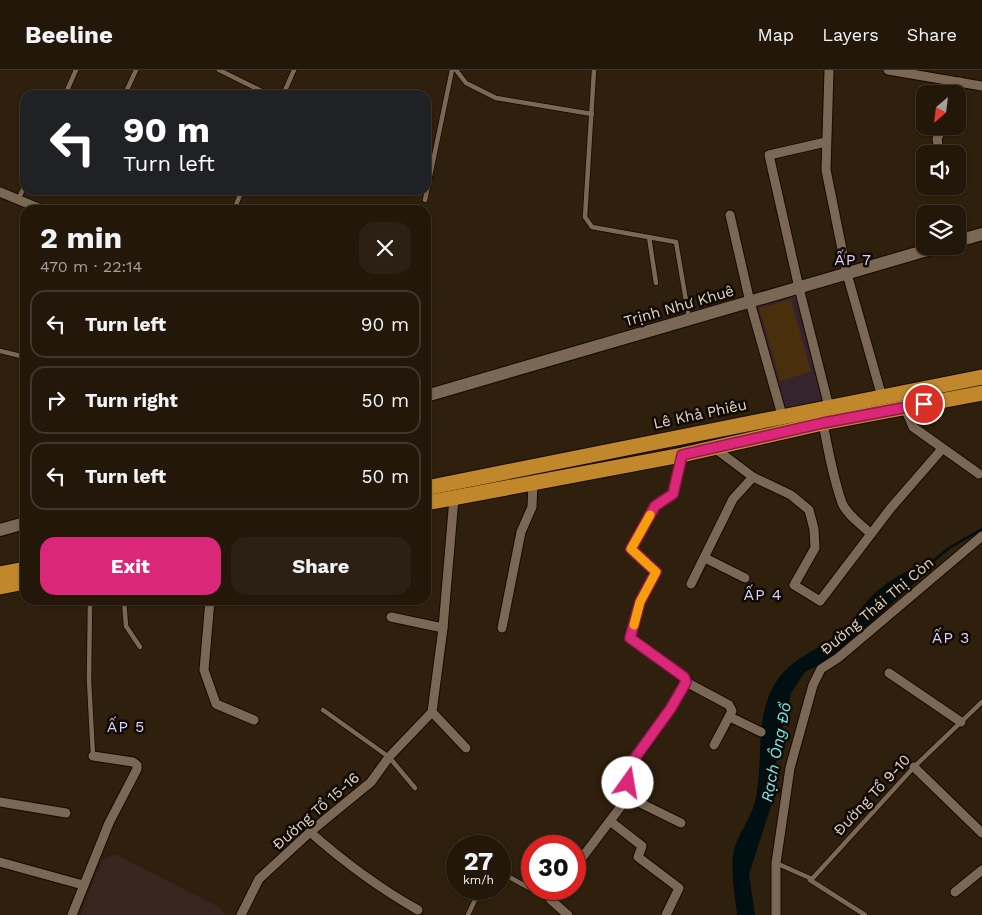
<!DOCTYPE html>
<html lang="en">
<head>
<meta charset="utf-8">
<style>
	body { margin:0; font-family:"Work Sans",sans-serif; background:#2b2013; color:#f1f3f6; height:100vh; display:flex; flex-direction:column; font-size:19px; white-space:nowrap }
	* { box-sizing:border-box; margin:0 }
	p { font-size:16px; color:#a39f9c }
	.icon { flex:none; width:28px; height:28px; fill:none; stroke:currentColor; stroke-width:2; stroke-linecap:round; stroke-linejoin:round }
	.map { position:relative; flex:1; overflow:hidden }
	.side { position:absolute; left:20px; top:135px; width:411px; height:400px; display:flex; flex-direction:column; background:#23170a; border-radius:15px; box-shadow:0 1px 4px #0004,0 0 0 1px #40362b }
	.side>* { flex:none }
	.hud { position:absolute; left:20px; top:20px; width:411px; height:105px; border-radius:15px; box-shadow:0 1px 4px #0004,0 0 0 1px #40362b; background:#202124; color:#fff; overflow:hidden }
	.needle { width:32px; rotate:208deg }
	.tools { position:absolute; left:916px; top:15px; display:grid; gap:10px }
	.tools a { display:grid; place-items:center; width:50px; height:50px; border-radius:10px; background:#23170a; box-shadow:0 1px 4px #0004,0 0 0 1px #40362b; font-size:25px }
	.speed { position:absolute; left:446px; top:765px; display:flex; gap:10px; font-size:25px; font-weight:700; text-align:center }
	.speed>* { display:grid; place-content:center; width:65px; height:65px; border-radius:50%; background:#23170a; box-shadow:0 1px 4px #0004,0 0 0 1px #40362b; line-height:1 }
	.speed small { font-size:12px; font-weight:400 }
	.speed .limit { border:8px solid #d22; background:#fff; color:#111 }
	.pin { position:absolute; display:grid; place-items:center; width:42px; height:42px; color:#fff; margin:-21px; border:2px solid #fff; border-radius:50%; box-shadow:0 1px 5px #0007 }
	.me { position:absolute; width:55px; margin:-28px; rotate:13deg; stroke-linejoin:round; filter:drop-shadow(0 0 4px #0008) }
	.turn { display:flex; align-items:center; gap:18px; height:105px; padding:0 20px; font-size:22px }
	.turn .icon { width:65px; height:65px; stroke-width:2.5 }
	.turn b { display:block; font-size:35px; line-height:42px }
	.round { display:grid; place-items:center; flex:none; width:52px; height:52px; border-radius:15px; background:#2b2013 }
	.head { display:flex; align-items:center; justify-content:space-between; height:85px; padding:0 20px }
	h1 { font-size:30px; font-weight:700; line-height:38px }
	.button { display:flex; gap:10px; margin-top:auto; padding:10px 20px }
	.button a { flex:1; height:58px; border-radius:15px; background:#db2777; color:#fff; font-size:20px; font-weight:700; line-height:58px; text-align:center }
	.button a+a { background:#2b2013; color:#f1f3f6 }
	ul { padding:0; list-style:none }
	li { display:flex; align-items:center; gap:15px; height:68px; margin:0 10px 8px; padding:0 10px; border:2px solid #40362b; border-radius:15px }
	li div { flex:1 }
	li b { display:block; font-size:19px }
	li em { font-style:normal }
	header { display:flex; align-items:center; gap:30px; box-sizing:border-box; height:70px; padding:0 25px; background:#23170a; border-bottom:1px solid #40362b }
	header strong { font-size:24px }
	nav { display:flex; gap:28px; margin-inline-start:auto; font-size:18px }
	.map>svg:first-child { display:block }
	.commercial { fill:#35242e }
	.education { fill:#372520 }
	.water { fill:#000f12 }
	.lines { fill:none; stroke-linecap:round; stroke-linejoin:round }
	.stream { stroke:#000f12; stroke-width:2.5 }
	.building { fill:#4a2f0d }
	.lane-casing { stroke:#160800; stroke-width:6 }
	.street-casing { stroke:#160800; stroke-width:11 }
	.secondary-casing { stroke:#160800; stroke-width:14 }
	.highway-casing { stroke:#160800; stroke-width:17 }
	.lane { stroke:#7b6854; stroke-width:4.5 }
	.street { stroke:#7b6854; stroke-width:9 }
	.secondary { stroke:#7b6854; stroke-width:12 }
	.highway { stroke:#c0882a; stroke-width:15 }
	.route-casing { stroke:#8e194d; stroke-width:12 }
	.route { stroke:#db2777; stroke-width:9 }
	.slow { stroke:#f59e0b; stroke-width:9 }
	.labels { text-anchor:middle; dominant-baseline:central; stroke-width:5; stroke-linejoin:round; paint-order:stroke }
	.street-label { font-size:15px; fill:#e0d5ca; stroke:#110a04 }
	.neighbourhood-label { font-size:16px; letter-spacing:1px; fill:#dacffa; stroke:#110a04 }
	.water-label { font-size:16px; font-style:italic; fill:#74e9f7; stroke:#110a04 }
</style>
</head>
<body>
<header>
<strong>Beeline</strong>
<nav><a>Map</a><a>Layers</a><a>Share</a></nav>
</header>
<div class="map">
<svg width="982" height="845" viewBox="0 0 982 845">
	<rect width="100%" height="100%" fill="#2f1f0d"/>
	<path class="commercial" d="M798,223l29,108 -45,10 -28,-105z"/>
	<path class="education" d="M115,784l106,54 4,7h-145l22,-55z"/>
	<path class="water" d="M924,494l6,3 -3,5 -50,45 -13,17 -30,23 -29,15 -14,21 -14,57 -3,47 -25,77 6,41h-18c-2,-20 -6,-40 -4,-60 3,-20 17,-34 22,-53 10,-41 -3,-94 27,-128 17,-20 45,-28 64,-46 9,-9 15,-21 24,-30 13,-14 36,-28 54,-34z"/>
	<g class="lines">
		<path class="stream" d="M926,497l23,-19 33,-19"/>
	</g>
	<path class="building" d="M791,229l20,73 -31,9 -21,-73z"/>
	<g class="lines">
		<g class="lane-casing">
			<g id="lane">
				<path d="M219,0l51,25"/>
				<path d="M456,0l10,13 30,15 96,16"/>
				<path d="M594,0l-9,147 7,10 84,15 13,76"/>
				<path d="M126,22l10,-22"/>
				<path d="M65,25l11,-25"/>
				<path d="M283,25l11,-25"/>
				<path d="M18,130l7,-15"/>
				<path d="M425,130l27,-130"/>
				<path d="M234,140l8,-20"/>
				<path d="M649,167l7,46"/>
				<path d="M0,281l25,6"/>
				<path d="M631,479l24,-43 18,-12 8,-35"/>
				<path d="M90,530l-1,80 4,76"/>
				<path d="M124,530l2,26 14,21"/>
				<path d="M323,640l66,47 26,31"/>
				<path d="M473,776h1"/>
				<path d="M776,793l36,16 102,-112 68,-65"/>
				<path d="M500,802l51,28"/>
				<path d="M810,810l55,35"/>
				<path d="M468,845l12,-26"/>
			</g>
		</g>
		<g class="street-casing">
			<g id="street">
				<path d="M829,0l-3,100 21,104 35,123"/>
				<path d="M888,0l94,16"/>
				<path d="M955,24l5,-12"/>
				<path d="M826,72l-57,13 30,133 30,119"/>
				<path d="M938,75l-1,-6 6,-13"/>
				<path d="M0,122l43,18"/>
				<path d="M730,145l20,87 32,113"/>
				<path d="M905,338l8,19 66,47"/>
				<path d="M823,353c5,27 10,54 19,80 5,12 20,22 29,31"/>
				<path d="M713,377l40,30 38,18 18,15 5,19 1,19 -21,37 26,16 70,-92 52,-60"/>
				<path d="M705,488l40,20"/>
				<path d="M691,514l42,-85 20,-22"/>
				<path d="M210,530l-6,70 12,34 38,16"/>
				<path d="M391,547l52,11"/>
				<path d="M502,558l19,-96 11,-25 1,-24"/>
				<path d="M889,603l72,49"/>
				<path d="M686,612l43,23 3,6 -18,34"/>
				<path d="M432,642l34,36"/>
				<path d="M730,647l31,15"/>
				<path d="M914,697l68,66"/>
				<path d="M628,727l53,26"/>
				<path d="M0,732l66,11"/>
				<path d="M610,751l32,25 -4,11 41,31 -13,27"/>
				<path d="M310,762c34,30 69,56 108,78"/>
				<path d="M0,792l83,23"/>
				<path d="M575,797l53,-70 1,-28 42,-61 15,-26 -3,-5 -53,-40 10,-35 16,-30 -25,-23"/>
				<path d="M559,819l-8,11 17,15"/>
				<path d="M955,822l27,-22"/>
				<path d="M72,845l37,-92 28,-54v-4l-4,-3 -40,-6"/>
				<path d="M241,845l18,-36 51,-47 61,-50 18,-25 43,-45 11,-84 11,-130"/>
				<path d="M776,845v-52l14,-95 23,-83 8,-16 17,-11 144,-122"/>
			</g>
		</g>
		<g class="secondary-casing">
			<g id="secondary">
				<path d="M958,171l24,-7"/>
				<path d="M426,326l515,-150"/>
				<path d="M0,460l25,-7"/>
			</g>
		</g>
		<g class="highway-casing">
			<g id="highway">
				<path d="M426,418l556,-111"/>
				<path d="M426,433l256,-48 141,-32 159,-30"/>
				<path d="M0,504l25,-5"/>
				<path d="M0,517l25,-5"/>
			</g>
		</g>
		<use href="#lane" class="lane"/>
		<use href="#street" class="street"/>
		<use href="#secondary" class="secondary"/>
		<use href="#highway" class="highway"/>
	</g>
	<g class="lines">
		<g class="route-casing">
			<path id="route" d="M628,713v-14l7,-11 36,-50 15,-26 -2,-5 -54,-39 10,-36 16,-30 -25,-23 24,-43 18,-12 9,-39 141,-32 101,-19"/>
		</g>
		<use href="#route" class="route"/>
		<path class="slow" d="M634,555l6,-23 16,-30 -25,-23 19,-34"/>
	</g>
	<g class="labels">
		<g class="street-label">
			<text transform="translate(679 236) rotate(-16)">Trịnh Như Khuê</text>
			<text transform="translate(700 344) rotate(-12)">Lê Khả Phiêu</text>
			<text transform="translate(877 536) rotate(-40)">Đường Thái Thị Còn</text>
			<text transform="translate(872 725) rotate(-47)">Đường Tổ 9-10</text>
			<text transform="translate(316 741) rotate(-41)">Đường Tổ 15-16</text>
		</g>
		<g class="neighbourhood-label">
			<text x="853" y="189">ẤP 7</text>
			<text x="763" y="524">ẤP 4</text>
			<text x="951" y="567">ẤP 3</text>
			<text x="126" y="656">ẤP 5</text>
		</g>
		<g class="water-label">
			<text transform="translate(776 682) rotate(-79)">Rạch Ông Đồ</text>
		</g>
	</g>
</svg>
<div class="tools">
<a><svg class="needle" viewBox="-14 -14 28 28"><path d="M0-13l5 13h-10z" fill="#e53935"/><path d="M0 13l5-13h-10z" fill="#a39f9c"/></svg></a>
<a><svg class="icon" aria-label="sound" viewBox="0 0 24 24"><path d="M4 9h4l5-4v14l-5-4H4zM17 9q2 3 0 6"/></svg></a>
<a><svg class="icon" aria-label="layers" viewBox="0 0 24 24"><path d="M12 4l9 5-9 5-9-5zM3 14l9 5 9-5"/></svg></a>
</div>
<div class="speed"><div>27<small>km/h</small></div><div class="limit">30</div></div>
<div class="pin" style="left:924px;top:334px;background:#d93025"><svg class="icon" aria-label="arrive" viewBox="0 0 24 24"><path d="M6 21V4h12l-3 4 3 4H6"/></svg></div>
<svg class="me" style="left:628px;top:713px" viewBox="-20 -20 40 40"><circle r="19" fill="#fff"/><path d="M0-13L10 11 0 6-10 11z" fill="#db2777"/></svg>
<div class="hud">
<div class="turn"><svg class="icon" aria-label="left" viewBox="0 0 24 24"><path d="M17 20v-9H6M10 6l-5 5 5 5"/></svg><div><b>90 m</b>Turn left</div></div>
</div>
<section class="side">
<div class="head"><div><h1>2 min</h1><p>470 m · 22:14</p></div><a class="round"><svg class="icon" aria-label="close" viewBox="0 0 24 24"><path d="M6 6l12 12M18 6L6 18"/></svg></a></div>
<ul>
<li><svg class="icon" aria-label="left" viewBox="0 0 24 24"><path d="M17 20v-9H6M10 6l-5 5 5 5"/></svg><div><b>Turn left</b></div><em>90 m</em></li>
<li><svg class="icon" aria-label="right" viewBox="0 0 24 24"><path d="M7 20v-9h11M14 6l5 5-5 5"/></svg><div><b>Turn right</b></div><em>50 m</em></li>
<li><svg class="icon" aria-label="left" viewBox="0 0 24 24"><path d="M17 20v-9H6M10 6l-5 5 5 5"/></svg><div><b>Turn left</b></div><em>50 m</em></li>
</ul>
<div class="button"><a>Exit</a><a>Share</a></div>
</section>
</div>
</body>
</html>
